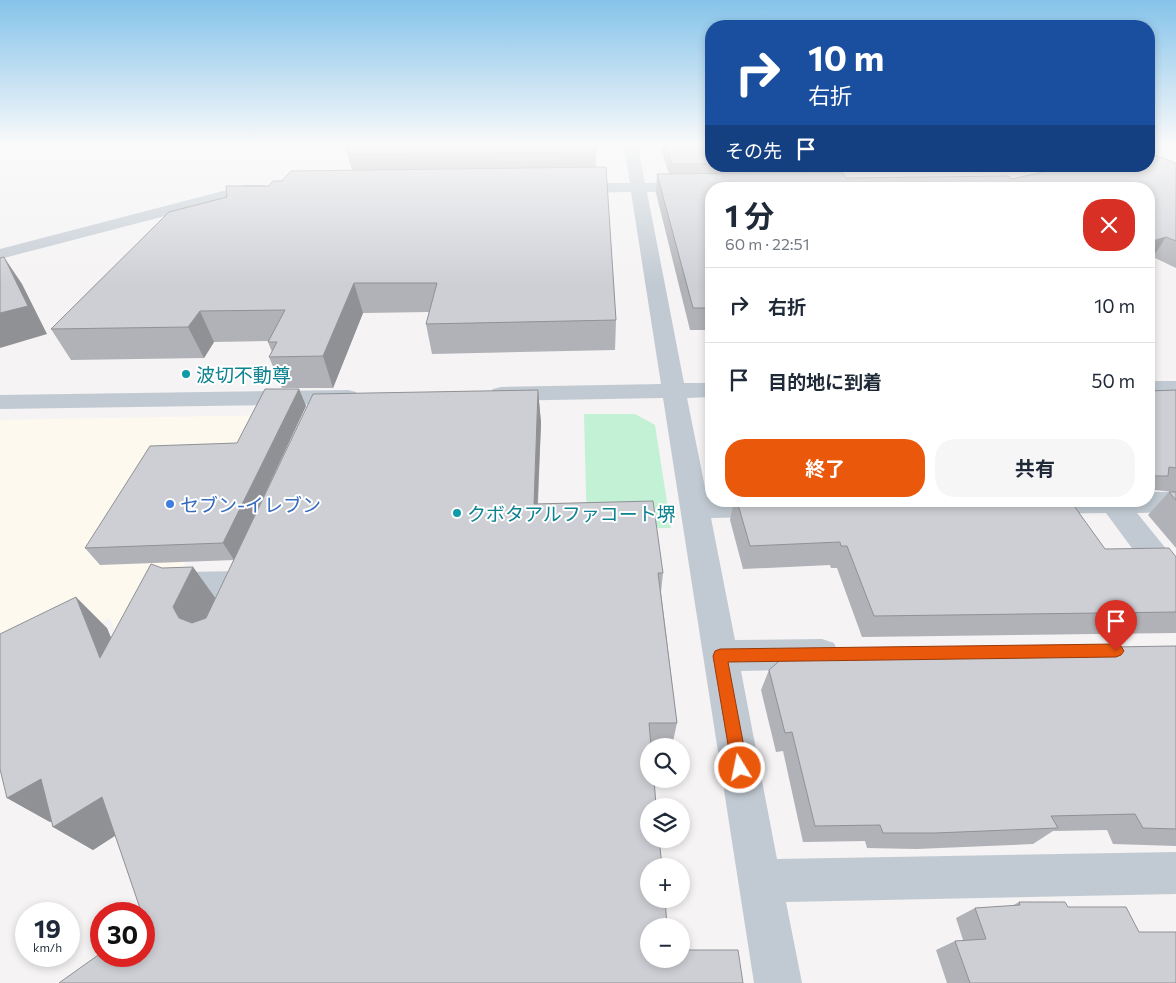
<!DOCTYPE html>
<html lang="ja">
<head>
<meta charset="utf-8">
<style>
	body { margin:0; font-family:Commissioner,"Noto Sans JP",sans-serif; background:#f6f6f7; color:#1f2937; height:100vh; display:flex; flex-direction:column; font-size:19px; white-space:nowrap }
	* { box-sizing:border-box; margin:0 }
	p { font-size:16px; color:#747a83 }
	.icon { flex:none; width:28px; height:28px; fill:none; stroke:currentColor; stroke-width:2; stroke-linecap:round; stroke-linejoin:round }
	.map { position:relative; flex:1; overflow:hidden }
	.sheet { position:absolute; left:705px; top:182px; width:450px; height:325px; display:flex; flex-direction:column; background:#fff; border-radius:20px; box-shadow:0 2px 8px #0003 }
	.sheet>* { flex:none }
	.top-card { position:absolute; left:705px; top:20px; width:450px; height:152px; border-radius:20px; box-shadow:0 2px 8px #0003; background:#1a4fa0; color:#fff; overflow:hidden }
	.fabs { position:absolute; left:640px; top:738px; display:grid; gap:10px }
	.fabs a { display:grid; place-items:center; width:50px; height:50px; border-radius:50%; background:#fff; box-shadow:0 2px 8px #0003; font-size:25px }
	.speed { position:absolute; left:15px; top:902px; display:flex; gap:10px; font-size:25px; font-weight:700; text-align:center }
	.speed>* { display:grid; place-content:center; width:65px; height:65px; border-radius:50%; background:#fff; box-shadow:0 2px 8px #0003; line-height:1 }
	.speed small { font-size:12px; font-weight:400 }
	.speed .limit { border:8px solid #d22; background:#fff; color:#111 }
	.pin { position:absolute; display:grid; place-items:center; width:42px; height:42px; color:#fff; margin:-51px -21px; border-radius:50% 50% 50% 0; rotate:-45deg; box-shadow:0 0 5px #0007 }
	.pin .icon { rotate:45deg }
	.me { position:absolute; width:55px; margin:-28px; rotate:350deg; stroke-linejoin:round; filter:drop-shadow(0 0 4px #0008) }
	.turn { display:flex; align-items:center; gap:18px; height:105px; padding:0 20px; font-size:22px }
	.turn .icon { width:65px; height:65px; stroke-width:2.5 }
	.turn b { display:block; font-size:35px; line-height:42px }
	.then { display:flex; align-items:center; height:48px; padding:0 20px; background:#0003; gap:10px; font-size:19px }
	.round { display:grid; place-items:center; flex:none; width:52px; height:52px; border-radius:20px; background:#f6f6f7 }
	.headline { display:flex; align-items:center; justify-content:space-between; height:85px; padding:0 20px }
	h1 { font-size:30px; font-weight:700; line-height:38px }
	.primary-button { display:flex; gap:10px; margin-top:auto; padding:10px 20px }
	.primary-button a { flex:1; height:58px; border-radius:20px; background:#ea580c; color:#fff; font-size:20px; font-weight:700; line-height:58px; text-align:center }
	.primary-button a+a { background:#f6f6f7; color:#1f2937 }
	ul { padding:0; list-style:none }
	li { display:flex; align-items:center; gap:15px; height:75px; padding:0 20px; border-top:1px solid #e0e1e3 }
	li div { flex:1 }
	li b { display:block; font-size:19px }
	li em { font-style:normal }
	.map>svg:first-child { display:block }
	.commercial { fill:#fdf9ef }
	.green { fill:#c3f1d5 }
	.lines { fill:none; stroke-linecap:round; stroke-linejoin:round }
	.street { fill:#c1cad2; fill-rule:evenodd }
	.wall { fill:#b0b2b7 }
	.shaded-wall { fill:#909195 }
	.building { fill:#cdcfd5; stroke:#909195 }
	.route { fill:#ea580c; stroke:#983908 }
	.culture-dot { fill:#0f9aa8; stroke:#fff; stroke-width:2 }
	.shop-dot { fill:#3f7fe0; stroke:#fff; stroke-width:2 }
	.labels { text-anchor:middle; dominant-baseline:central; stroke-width:4; stroke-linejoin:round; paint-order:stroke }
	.culture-label { font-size:19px; fill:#0d838f; stroke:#fff; text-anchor:start }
	.shop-label { font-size:19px; fill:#366cbe; stroke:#fff; text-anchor:start }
</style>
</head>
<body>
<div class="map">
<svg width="1176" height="983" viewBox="0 0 1176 983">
	<rect width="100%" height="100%" fill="#f5f3f3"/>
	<path class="commercial" d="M263,415l-134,255 -19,-52 -106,57 -4,-16v-239z"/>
	<path class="green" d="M584,414h51l20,11 16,103 -84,1z"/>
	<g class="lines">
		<g class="street">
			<path d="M624,146h14l7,37 48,-1 8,5 -8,5h-46l37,191h27v14l-24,1 20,99h4v4h70l3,6 -4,7 -10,3 -59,1 24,122 87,-1 12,4 5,11 -5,11 -12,4 -81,2 36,188 399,-7v42l-390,8 16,81h-48l-91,-585 -162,3 -8,-2 -4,-5 4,-5 8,-2 160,-3 -30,-192 -62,1 -8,-5 8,-5h61z"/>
			<path d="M246,185h17l8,5 -3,3 -22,2 -246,64v-10z"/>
			<rect x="1149" y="381" width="27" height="14"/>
			<path d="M348,390l8,2 4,5 -4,5 -8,2 -348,5v-14z"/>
			<path d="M1149,492h27v20l-39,1 39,48v36l-11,-4 -59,-80 -71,1 -10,-3 -4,-7 2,-3h126z"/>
			<path d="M241,571l11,4 5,9 -5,9c-21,7 -56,8 -77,1l-5,-9 5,-9 11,-4z"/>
		</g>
	</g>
	<g class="wall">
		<path d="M345,146h251v22l20,152 -1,30 -183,4 -6,-30 3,-12 -66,1 -30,75h-51l-13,-31 3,-5 -4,-10v-1l-54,1 -10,16 -133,2 -20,-31 176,-132 42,-11 83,-16z"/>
		<path d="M660,146h51v20h121l-1,7 15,5 166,1 164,-16v105l-23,-11 -4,2v-70h-438v141h-21l-34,-137 1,-19h12z"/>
		<path d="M299,389l7,17 -71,151 303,-167 3,33 -3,81 125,69 -2,19 16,131 -5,23h-23v213l94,24 -598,-62 -29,-86 -23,15 -40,-23 -2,-6 -1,1 -43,-24 100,-170 4,10 82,-71 23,32 18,-39 -134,5 -15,-17 152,-105z"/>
		<path d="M1176,390v158l-28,-33 21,-23h4l-18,-2 -6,7v-106z"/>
		<path d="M709,401h2v52l-6,-29z"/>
		<path d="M734,501h279l1,3 91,45 71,8v76l-314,4 -25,-69h-6l-1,-3 -87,4 -13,-49z"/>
		<path d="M1176,646v200l-63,-2 -6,-14 -54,1 -20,13 -117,5 -49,-1 -2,-7 -62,1 -20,-91 -7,1 -15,-62 8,-20z"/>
		<path d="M1019,902l49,5 71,25 37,51h-229l-11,-33 19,-9 8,-1 -7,-22 19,-10 37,-2z"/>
	</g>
	<g class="shaded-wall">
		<path d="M1166,237l-13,20 -4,2v-17z"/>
		<path d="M4,257l18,27 25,50 -47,14v-35z"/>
		<path d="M354,283l9,30 -30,75 -10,-32z"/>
		<path d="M200,311l14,31 -10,16 -16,-31z"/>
		<path d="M299,389l7,17 -72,154 -11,-17z"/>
		<path d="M538,390l3,33 -5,114 -2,-33z"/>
		<path d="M193,567l23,32 -18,39 -19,-20 -6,-11z"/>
		<path d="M76,597l31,31 24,59 -31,-29z"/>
		<path d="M41,779l39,25 -30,18 -43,-24z"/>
		<path d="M102,797l36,24 -45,29 -40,-23z"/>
	</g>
	<g class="building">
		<path d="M346,146h250v6l-248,2z"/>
		<path d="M666,146h45v18h-39z"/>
		<path d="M1149,153l27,10v78l-10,-4 -17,5v-53h-438v119h-18l-36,-134 185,-2 4,6 162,-2 4,3 58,-13h79z"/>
		<path d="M606,167l10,153 -190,4 11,-41h-83l-31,73 -54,1 8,-15h-9l17,-32 -85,1 -12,16 -137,2 118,-117 58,-15 -1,-11h43l4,-5h9l9,-10z"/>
		<path d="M4,257l24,49 -28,7v-55z"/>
		<path d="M265,389h34l-76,154 -138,5 65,-102 87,-3z"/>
		<path d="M538,390l-4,114 119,-3 10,72h-5l19,150h-28l2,23h-2v33h5l2,27h-7v33h10l3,27h-13v33h16l2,27h-18v33h32v-9h57l5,33h-684l42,-30v3h43v-34l1,-1 -1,-3v-4h-2l-40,-117 -49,30 -12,-48 -34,19 -7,-29v-135l76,-37 24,61 51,-94 11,4 31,-1 -20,40 6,11 13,5 14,-5 107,-224z"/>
		<path d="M1176,390v78l-7,-1 -1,9h-13l-6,-6v-79z"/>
		<path d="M709,401h2v10z"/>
		<path d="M1169,492h7v8z"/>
		<path d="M737,501h276l1,3 58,-1 33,46 64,-1 7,9v55l-302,4 -27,-70h-6l-1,-4 -90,4z"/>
		<path d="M1176,646v183l-33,-1 -8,-14 -84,2 7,12 -123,5h-52l-3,-8 -65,1 -23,-94 -7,1 -16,-63 17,-15 63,-4z"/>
		<path d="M1019,902h46l3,5h58l13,25h37v51h-206l-15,-42 31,-2 -11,-31 45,-3z"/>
	</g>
	<linearGradient id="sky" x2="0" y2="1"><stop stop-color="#85c3ea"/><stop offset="0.51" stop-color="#fafafa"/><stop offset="1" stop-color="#fafafa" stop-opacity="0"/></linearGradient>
	<rect width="1176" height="284" fill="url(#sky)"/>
	<path class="route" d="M1116,644l5,2 3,5 -3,4 -5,2 -388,5 20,106 -2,6 -6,2 -6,-2 -2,-6 -19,-112 2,-5 5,-2z"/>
	<g class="culture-dot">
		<circle cx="186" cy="374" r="5"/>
		<circle cx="457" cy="513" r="5"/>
	</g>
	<circle class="shop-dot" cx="170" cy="504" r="5"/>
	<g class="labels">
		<g class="culture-label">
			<text x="196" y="374">波切不動尊</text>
			<text x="467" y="513">クボタアルファコート堺</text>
		</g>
		<g class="shop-label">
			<text x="180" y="504">セブン-イレブン</text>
		</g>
	</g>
</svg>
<div class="fabs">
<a><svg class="icon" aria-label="search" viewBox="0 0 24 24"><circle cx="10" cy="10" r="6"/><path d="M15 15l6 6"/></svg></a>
<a><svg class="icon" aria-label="layers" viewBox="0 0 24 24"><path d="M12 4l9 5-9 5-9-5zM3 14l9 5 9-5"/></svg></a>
<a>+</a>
<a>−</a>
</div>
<div class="speed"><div>19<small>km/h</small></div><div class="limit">30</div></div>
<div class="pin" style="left:1116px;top:651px;background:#d93025"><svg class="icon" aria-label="arrive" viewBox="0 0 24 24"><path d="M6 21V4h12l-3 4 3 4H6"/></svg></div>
<svg class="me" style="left:740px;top:768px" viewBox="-20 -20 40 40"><circle r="17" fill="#ea580c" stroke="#fff" stroke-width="3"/><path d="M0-11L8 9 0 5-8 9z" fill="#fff"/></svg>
<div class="top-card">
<div class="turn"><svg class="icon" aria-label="right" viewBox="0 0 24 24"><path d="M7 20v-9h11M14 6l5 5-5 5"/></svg><div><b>10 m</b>右折</div></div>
<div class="then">その先<svg class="icon" aria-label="arrive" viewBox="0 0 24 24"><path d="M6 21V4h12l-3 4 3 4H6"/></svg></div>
</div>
<section class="sheet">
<div class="headline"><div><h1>1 分</h1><p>60 m · 22:51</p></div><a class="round" style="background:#d93025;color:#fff"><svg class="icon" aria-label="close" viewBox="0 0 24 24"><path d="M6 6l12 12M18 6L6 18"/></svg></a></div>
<ul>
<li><svg class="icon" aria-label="right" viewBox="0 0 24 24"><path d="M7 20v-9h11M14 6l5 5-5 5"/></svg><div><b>右折</b></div><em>10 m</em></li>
<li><svg class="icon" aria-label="arrive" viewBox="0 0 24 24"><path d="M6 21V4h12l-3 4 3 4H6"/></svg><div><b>目的地に到着</b></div><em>50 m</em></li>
</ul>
<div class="primary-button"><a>終了</a><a>共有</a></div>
</section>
</div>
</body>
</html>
